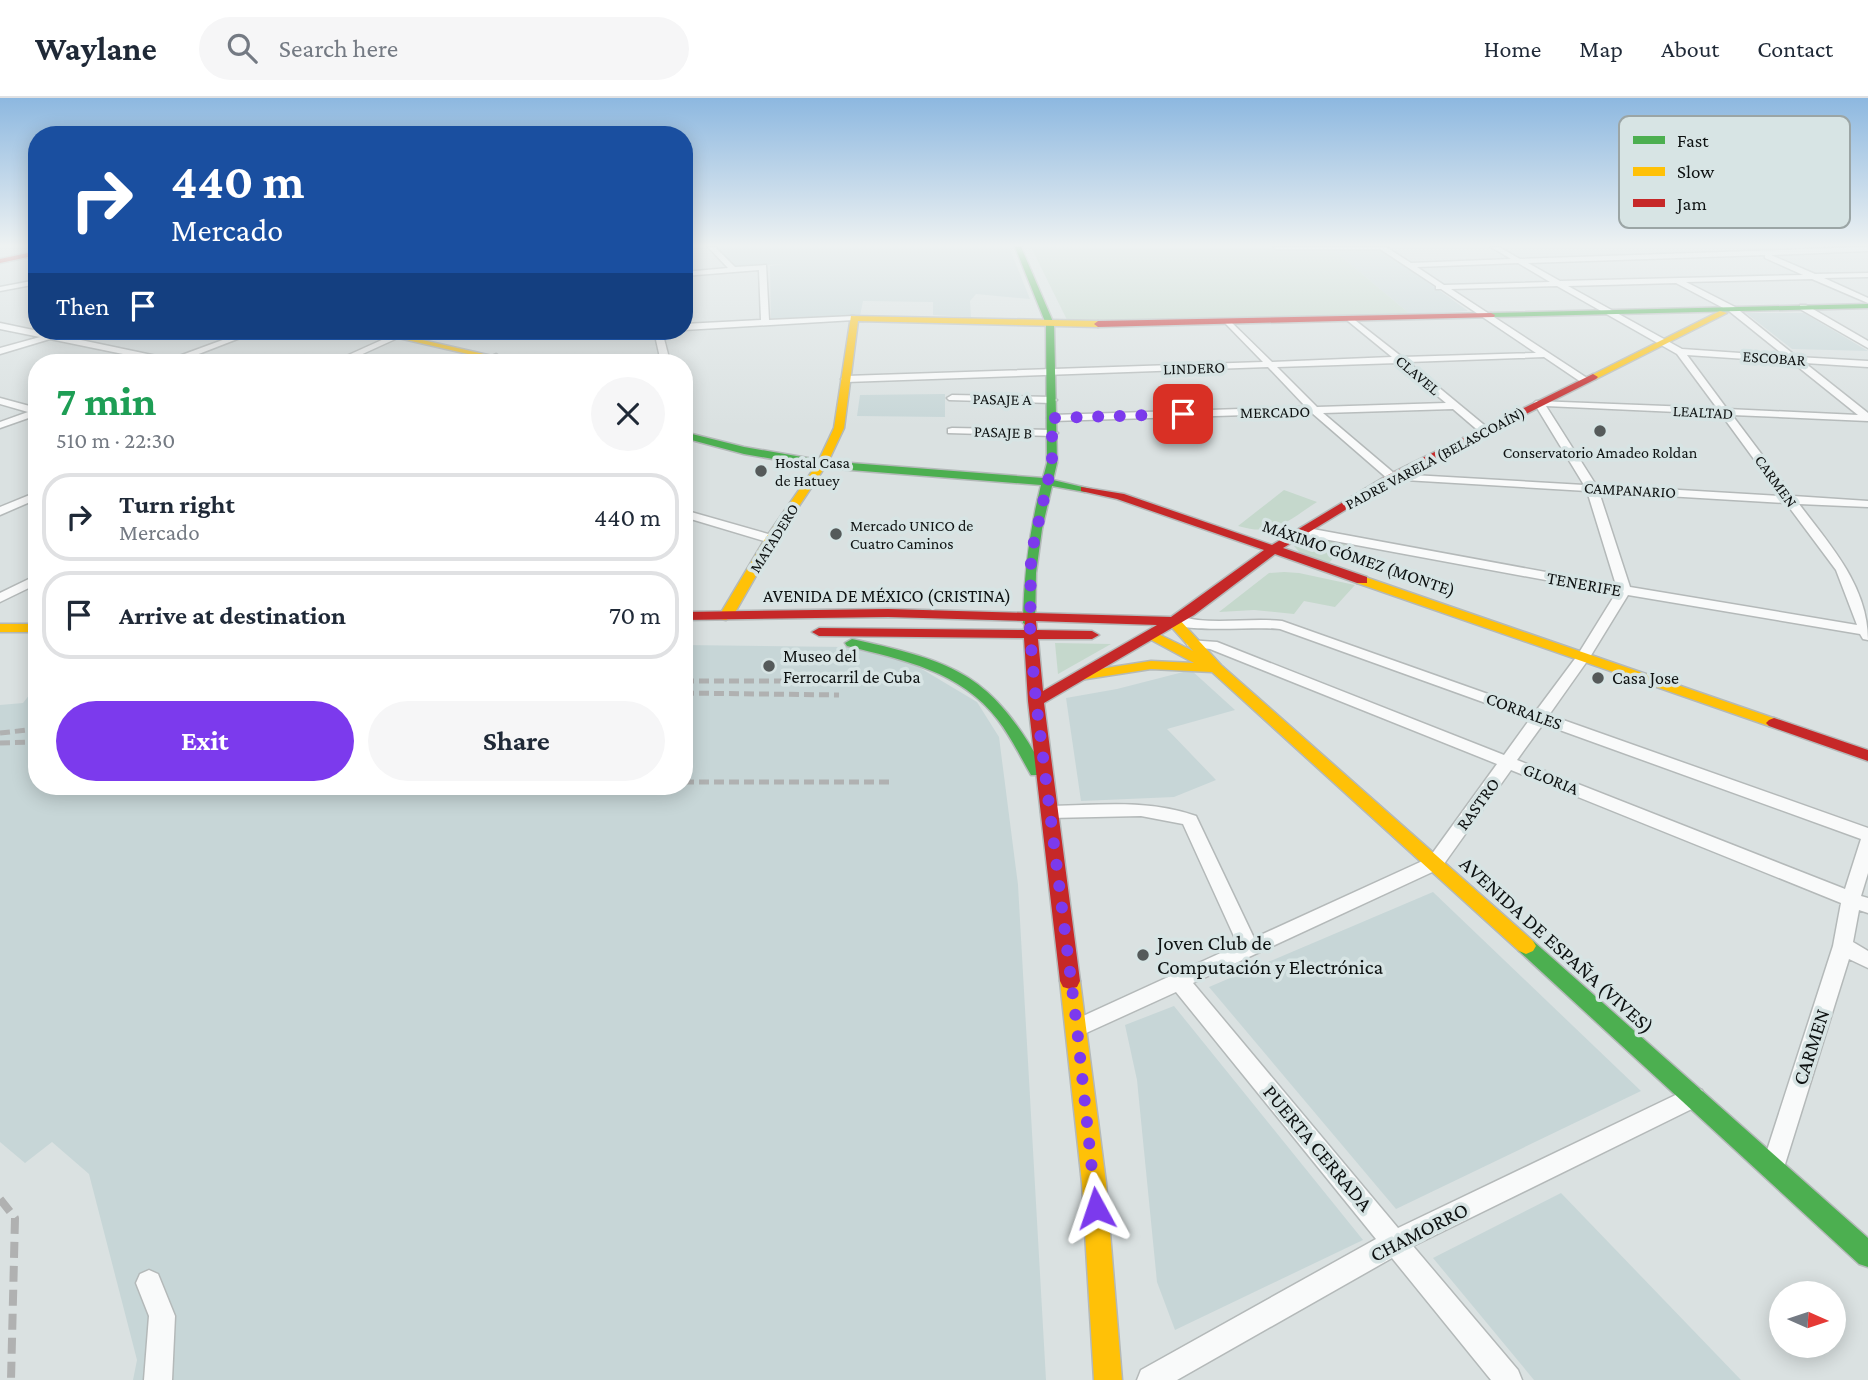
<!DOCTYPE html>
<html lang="en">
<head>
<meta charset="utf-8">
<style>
	body { margin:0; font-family:"Crimson Pro",serif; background:#f6f6f7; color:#1f2937; height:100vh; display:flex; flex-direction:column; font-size:26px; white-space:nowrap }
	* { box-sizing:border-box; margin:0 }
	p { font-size:23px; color:#747a83 }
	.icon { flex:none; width:38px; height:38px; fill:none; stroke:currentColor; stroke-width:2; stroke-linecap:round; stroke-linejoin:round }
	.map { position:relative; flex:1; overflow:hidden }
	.details { position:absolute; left:28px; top:256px; width:665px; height:441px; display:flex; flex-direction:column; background:#fff; border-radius:28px; box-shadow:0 4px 18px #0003 }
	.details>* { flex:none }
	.hud { position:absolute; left:28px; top:28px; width:665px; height:214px; border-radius:28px; box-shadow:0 4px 18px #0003; background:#1a4fa0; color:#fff; overflow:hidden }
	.needle { width:46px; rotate:93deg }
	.fabs { position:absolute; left:1769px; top:1183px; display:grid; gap:14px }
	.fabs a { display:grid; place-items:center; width:77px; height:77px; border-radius:50%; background:#fff; box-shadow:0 4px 18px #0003; font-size:35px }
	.pin { position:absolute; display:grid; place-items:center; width:60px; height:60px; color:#fff; margin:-30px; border-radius:14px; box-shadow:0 4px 10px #0006 }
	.me { position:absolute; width:77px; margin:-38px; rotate:355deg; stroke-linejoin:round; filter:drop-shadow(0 0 5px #0008) }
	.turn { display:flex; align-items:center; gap:24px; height:147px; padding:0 28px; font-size:32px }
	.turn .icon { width:91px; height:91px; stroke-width:2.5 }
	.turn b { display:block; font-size:49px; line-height:60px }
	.then { display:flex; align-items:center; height:66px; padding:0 28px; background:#0003; gap:14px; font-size:26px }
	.round { display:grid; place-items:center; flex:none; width:74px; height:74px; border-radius:37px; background:#f6f6f7 }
	.headline { display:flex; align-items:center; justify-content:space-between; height:119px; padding:0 28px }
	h1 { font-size:42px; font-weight:700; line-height:52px; color:#1e9e55 }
	.primary-button { display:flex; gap:14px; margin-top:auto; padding:14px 28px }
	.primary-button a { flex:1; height:80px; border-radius:42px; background:#7c3aed; color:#fff; font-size:28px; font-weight:700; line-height:80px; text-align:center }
	.primary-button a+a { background:#f6f6f7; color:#1f2937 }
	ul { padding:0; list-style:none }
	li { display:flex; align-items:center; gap:21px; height:88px; margin:0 14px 10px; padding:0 14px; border:4px solid #e0e1e3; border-radius:28px }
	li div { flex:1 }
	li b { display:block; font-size:26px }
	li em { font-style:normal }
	header { display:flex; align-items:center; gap:42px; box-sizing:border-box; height:98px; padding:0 35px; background:#fff; border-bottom:2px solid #e0e1e3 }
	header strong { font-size:33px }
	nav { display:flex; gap:38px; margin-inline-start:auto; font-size:24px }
	.search { width:490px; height:63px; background:#f6f6f7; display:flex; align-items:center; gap:18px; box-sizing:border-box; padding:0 24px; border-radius:38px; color:#747a83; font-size:26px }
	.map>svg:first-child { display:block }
	.built { fill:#c7d6d7 }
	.green { fill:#c5d8cc }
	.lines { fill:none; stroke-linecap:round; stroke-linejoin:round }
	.street-casing { stroke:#b4b9b9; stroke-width:3 }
	.fast-casing { stroke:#b4b9b9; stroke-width:3 }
	.slow-casing { stroke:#b4b9b9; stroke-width:3 }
	.jam-casing { stroke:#b4b9b9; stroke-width:3 }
	.street { fill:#f9fafa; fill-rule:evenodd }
	.fast { fill:#4caf50; fill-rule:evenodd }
	.slow { fill:#ffc107; fill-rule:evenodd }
	.jam { fill:#c62828; fill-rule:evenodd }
	.rail-far1 { stroke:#b0b1b1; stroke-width:5; stroke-dasharray:10 5; stroke-linecap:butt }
	.rail { stroke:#b0b1b1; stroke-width:8; stroke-dasharray:16 8; stroke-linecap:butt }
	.route { stroke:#7c3aed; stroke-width:12; stroke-dasharray:0 21.6 }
	.poi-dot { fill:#555a5a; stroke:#d7e4e4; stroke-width:2.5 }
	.labels { text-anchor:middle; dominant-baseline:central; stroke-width:7; stroke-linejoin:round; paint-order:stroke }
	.far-street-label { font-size:16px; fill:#0e1212; stroke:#d7e4e4 }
	.far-poi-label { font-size:16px; fill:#0e1212; stroke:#d7e4e4; text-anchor:start }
	.street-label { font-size:18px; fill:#0e1212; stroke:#d7e4e4 }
	.poi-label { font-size:18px; fill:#0e1212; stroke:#d7e4e4; text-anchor:start }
	.near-poi-label { font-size:21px; fill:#0e1212; stroke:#d7e4e4; text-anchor:start }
	.near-street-label { font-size:21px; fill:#0e1212; stroke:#d7e4e4 }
	.key { fill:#d7e4e4; stroke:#9ba5a5; stroke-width:2 }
	.key-label { font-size:19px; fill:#0e1212 }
</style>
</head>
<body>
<header>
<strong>Waylane</strong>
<div class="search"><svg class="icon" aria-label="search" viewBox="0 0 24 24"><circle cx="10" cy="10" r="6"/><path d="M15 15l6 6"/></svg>Search here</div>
<nav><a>Home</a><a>Map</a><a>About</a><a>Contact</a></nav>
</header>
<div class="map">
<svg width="1868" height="1282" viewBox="0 0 1868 1282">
	<rect width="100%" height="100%" fill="#dae1e1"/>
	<g class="built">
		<path d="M715,149h294l21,52 -54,-5 -6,7 1,16 -38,-2v-13l-70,-1 -3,15 -89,5 -1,-55 13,-2 -46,3z"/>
		<path d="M1380,150l88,63 -58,3 -78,-65z"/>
		<path d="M1746,215h58l64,38 -76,-2z"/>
		<path d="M945,296v23l-88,-1 3,-21z"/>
		<path d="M684,547l162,2 64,15 67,40 22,35 19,148 28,495h-913l4,-20 -48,-186 -37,-32 -27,21 -25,-21v-437l23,-2 14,-18v101h647z"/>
		<path d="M1191,572l44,40 -68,19 49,51 -42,17 -93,4 -15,-103 51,-9z"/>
		<path d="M1433,794l208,199 -245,118 -187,-222z"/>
		<path d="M1174,908l189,234 -188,90 -18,-48 -20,-202 -12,-55z"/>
		<path d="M1561,1095l180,187h-207l-101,-122z"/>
	</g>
	<g class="green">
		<path d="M1031,149l301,2 78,65 -342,8z"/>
		<path d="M1284,392l33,12c-30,19 -42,35 -79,24z"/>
		<path d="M1308,438l38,8 -18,20 -25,-8 -9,-10z"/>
		<path d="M1284,474l15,1 56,12 -20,22 -31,-6 -10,13 -40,-4 -35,2 50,-39z"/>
		<path d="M1055,545l56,1 -53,30z"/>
	</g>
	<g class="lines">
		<g class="street-casing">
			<g id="street">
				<path d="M708,149h7l20,20 31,-2 3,55 85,-4 4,2 -4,2 -170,10v-6l77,-4 -2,-50 -75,6v-4l44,-4z"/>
				<path d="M1273,149h113l25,16 100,-4 -20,-12h8l21,12 348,-12v4l-97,4 44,19 53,-1v4l-44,1 44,20v5l-56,-24 -126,3 49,25 62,50 71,4v6l-63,-4 63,50v8l-136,-6 61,81 75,5v6l-69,-3c31,41 69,82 69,136l-5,-1 -3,-5 -232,-39 -38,62 -41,58 319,113v45l-7,23 7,2v15l-9,-3 -6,32 15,9v17l-19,-9 -68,218 -8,3 -8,-3 -4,-8 72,-223 8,-43 -330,-133 -70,98 -248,115 205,245 288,-138 8,-3 8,3 3,7 -3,7 -289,142 105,124 4,10h-31l-99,-122 -215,122h-40l4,-10 235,-131 -200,-247 -92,42 -7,3 -7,-3 -3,-6 3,-6 168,-77 -55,-121 -42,-8 -91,2 -6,-2 -3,-4 3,-4 6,-2c49,-1 99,-7 146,10l58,122 175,-80 68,-94 -287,-115 -22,-3 -2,-3 2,-3 29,2 287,113 26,-36 -250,-90c-25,-3 -99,5 -114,-8 9,-7 21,-2 32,-1 28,3 56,-2 84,1l254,90 41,-55 39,-63 -314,-58 -6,-4 6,-4 314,58 -29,-94 -199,-12 -76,-66 -260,8 -5,-3 5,-3 254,-8 -38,-40 -422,15 -5,-3 5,-3 417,-14 -38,-39v-4h3l44,43 120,-5 -44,-36 -1,-2 4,-2 51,40 134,-4 -95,-64h-5v-3l-56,-37h-104zM1765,157v3l38,17 -243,6 -32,-18zM1518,165l32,19 -106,3 -27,-18zM1676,185l53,28 56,45 -103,-7 -114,-63zM1557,188l120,68 40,54 -181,-7 -2,2 50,82 -189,-11 -72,-61 130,-4 28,24h8v-4l-81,-67 136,-5 37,25h6v-4l-136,-89zM1687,257l105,7 66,53 -131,-6zM1398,265l48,40 -129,4 -40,-40zM1546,308l175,8 60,82 -185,-11zM1599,394l187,11 50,67 21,55 -227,-38zM1543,626l318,115 -16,50 -328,-129z"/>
				<path d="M37,182v4l-37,7v-4z"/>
				<path d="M1800,207h6l62,36v7l-68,-39z"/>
				<path d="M0,225l171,36 76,-28h11l-80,31h-16l-112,-23 -50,15v-6l40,-11 -40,-8z"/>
				<path d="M589,233h52l-40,7z"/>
				<path d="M654,233h8l8,31h-9z"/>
				<path d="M395,236l7,2 -57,26h-12z"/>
				<path d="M496,256l4,3c-5,6 -14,6 -22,5z"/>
				<path d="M952,297l100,2 5,3 -5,3 -103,-3 -2,-2z"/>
				<path d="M0,300l37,10v7l-37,13v-6l28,-10 -28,-8z"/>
				<path d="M952,330l101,2 5,3 -5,3 -105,-3v-4z"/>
				<path d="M37,394v7l-37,16v-8z"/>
				<path d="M684,412l91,26 2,3 -6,4 -87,-26z"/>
				<path d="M37,477v9l-37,18v-9z"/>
				<path d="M149,1172l9,4 17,42 -3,64h-28l5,-64 -13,-33 4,-9z"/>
			</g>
		</g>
		<g class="fast-casing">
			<g id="fast">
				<path d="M1015,149h6l33,77 3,139 -4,17 38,9 -6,3 -33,-6 -10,43 -6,44 -1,53 -5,1 -7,-4c1,-49 6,-90 18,-138l-216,-17 -81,-14 -60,-16v-6l60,15 81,14 218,17 4,-15 -1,-139z"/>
				<path d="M1868,206v4l-377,9 -4,-2 4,-2z"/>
				<path d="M852,541c104,23 140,35 193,132l-2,4h-12c-11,-19 -20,-38 -33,-55 -37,-49 -95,-60 -151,-74l-2,-3z"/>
				<path d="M1526,840l7,3 335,297v29l-9,-3 -340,-313 -3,-5 3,-5z"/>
			</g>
		</g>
		<g class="slow-casing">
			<g id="slow">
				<path d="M1720,213l7,2 -131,66 -8,-2z"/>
				<path d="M851,218l247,5 4,3 -4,3 -240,-6 -14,107 -17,36 -50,75 -44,77 -7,4 -5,-1 -2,-3 46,-77 52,-75 17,-36z"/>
				<path d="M368,233h15l136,31h-16z"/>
				<path d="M1362,478l417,144 3,3 -3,3h-10l-412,-143v-6z"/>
				<path d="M1173,519l5,1 43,47 312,276 3,5 -3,5 -7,3 -7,-3 -307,-279 -61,-3 -71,11 -7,-4 7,-4 71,-11 43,2 -52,-28 7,-4 5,1 39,19 -27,-30z"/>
				<rect x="0" y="526" width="37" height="8"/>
				<path d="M1070,875l7,2 3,6 26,202 16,197h-28l-12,-197 -22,-202 3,-6z"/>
			</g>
		</g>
		<g class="jam-casing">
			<g id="jam">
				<path d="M37,153v4l-37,8v-4z"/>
				<path d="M1491,215l4,2 -1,2 -396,10 -4,-3 4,-3z"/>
				<path d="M1593,276l5,3 -2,2 -200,100 -113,69 84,29v6h-10l-82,-29 -81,61 -150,88 36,278 -3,6 -7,2 -7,-2 -3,-6 -32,-280 -4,-63 -205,-2 -7,-4 7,-4 205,2 1,-9 -137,-4 -204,3v-8l204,-3 283,8 93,-67 -147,-51 -36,-8v-4l43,7 148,51 116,-70zM1036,523l121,4 -114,66 -5,-52h54l7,-4 -7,-4 -55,-1z"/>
				<path d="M1774,620l94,32v11l-99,-35 -3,-3 3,-3z"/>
			</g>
		</g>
		<use href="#street" class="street"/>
		<use href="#fast" class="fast"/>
		<use href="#slow" class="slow"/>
		<use href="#jam" class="jam"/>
		<g class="rail-far1">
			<path d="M684,583h119"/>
			<path d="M684,595l155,2"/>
			<path d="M0,635l37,-4"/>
			<path d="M0,645l37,-1"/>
			<path d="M684,684h207"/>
		</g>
		<path class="rail" d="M0,1101l15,19 -4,162"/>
	</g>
	<linearGradient id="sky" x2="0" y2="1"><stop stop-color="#8db8e0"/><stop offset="0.45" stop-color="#eef2f2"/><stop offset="1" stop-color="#eef2f2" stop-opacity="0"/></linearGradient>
	<rect width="1868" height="328" fill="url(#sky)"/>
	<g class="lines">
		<path class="route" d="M1096,1110l-19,-180 -41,-327 -6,-67 1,-79 21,-92v-45l131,-4"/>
	</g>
	<g class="poi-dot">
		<circle cx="1600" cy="333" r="7"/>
		<circle cx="761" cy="373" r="7"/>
		<circle cx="836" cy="436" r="7"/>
		<circle cx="769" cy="568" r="7"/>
		<circle cx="1598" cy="580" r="7"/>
		<circle cx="1143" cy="857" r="7"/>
	</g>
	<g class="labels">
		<g class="far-street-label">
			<text transform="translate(1774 260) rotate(4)">ESCOBAR</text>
			<text transform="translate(1194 270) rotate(-2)">LINDERO</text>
			<text transform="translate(1418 277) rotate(40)">CLAVEL</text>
			<text transform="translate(1002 301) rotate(1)">PASAJE A</text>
			<text transform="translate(1275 314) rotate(-1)">MERCADO</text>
			<text transform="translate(1703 314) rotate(3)">LEALTAD</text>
			<text transform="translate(1003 334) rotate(2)">PASAJE B</text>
			<text transform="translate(1435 360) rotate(-28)">PADRE VARELA (BELASCOAÍN)</text>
			<text transform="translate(1776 383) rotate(54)">CARMEN</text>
			<text transform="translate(1630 392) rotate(3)">CAMPANARIO</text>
			<text transform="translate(774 440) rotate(-58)">MATADERO</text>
		</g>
		<g class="far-poi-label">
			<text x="1600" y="354" text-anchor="middle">Conservatorio Amadeo Roldan</text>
			<text x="775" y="364">Hostal Casa<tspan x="775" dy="18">de Hatuey</tspan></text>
			<text x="850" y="427">Mercado UNICO de<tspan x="850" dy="18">Cuatro Caminos</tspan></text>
		</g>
		<g class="street-label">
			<text transform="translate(1359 460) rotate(19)">MÁXIMO GÓMEZ (MONTE)</text>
			<text transform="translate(1584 486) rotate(10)">TENERIFE</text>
			<text x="887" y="498">AVENIDA DE MÉXICO (CRISTINA)</text>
			<text transform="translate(1524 613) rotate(20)">CORRALES</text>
			<text transform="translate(1551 681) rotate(22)">GLORIA</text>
			<text transform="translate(1478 706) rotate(-54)">RASTRO</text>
		</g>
		<g class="poi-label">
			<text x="783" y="558">Museo del<tspan x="783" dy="21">Ferrocarril de Cuba</tspan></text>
			<text x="1612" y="580">Casa Jose</text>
		</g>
		<g class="near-poi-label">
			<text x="1157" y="845">Joven Club de<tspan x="1157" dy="24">Computación y Electrónica</tspan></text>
		</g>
		<g class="near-street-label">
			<text transform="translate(1557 847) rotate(42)">AVENIDA DE ESPAÑA (VIVES)</text>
			<text transform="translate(1811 949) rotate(-72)">CARMEN</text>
			<text transform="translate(1318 1050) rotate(50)">PUERTA CERRADA</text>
			<text transform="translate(1419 1134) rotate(-27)">CHAMORRO</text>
		</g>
	</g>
	<rect x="1619" y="18" width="231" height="112" rx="10" class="key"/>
	<rect x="1633" y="38" width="32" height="8" fill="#4caf50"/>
	<rect x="1633" y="69" width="32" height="9" fill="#ffc107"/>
	<rect x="1633" y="101" width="32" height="8" fill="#c62828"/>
	<g class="key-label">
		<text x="1677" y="49">Fast</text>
		<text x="1677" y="80">Slow</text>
		<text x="1677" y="112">Jam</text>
	</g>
</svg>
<div class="fabs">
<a><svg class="needle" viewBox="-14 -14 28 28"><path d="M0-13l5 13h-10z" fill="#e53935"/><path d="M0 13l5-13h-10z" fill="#747a83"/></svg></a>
</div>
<div class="pin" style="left:1183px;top:316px;background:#d93025"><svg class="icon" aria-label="arrive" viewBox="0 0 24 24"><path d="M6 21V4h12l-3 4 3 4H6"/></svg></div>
<svg class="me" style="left:1096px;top:1110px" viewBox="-20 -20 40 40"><path d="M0-17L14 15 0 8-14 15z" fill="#7c3aed" stroke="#fff" stroke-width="4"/></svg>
<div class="hud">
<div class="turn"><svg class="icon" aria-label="right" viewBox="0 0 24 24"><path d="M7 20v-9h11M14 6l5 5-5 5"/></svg><div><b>440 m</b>Mercado</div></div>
<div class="then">Then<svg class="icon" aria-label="arrive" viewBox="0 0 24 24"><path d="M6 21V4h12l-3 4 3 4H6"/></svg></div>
</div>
<section class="details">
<div class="headline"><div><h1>7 min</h1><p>510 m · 22:30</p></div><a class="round"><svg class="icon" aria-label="close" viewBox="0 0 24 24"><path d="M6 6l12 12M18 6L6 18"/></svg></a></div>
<ul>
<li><svg class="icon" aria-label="right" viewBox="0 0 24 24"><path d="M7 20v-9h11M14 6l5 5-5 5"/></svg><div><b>Turn right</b><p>Mercado</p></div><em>440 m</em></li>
<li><svg class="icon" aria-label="arrive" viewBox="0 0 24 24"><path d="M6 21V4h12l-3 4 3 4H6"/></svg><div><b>Arrive at destination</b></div><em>70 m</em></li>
</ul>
<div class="primary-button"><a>Exit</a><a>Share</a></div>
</section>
</div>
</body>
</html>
